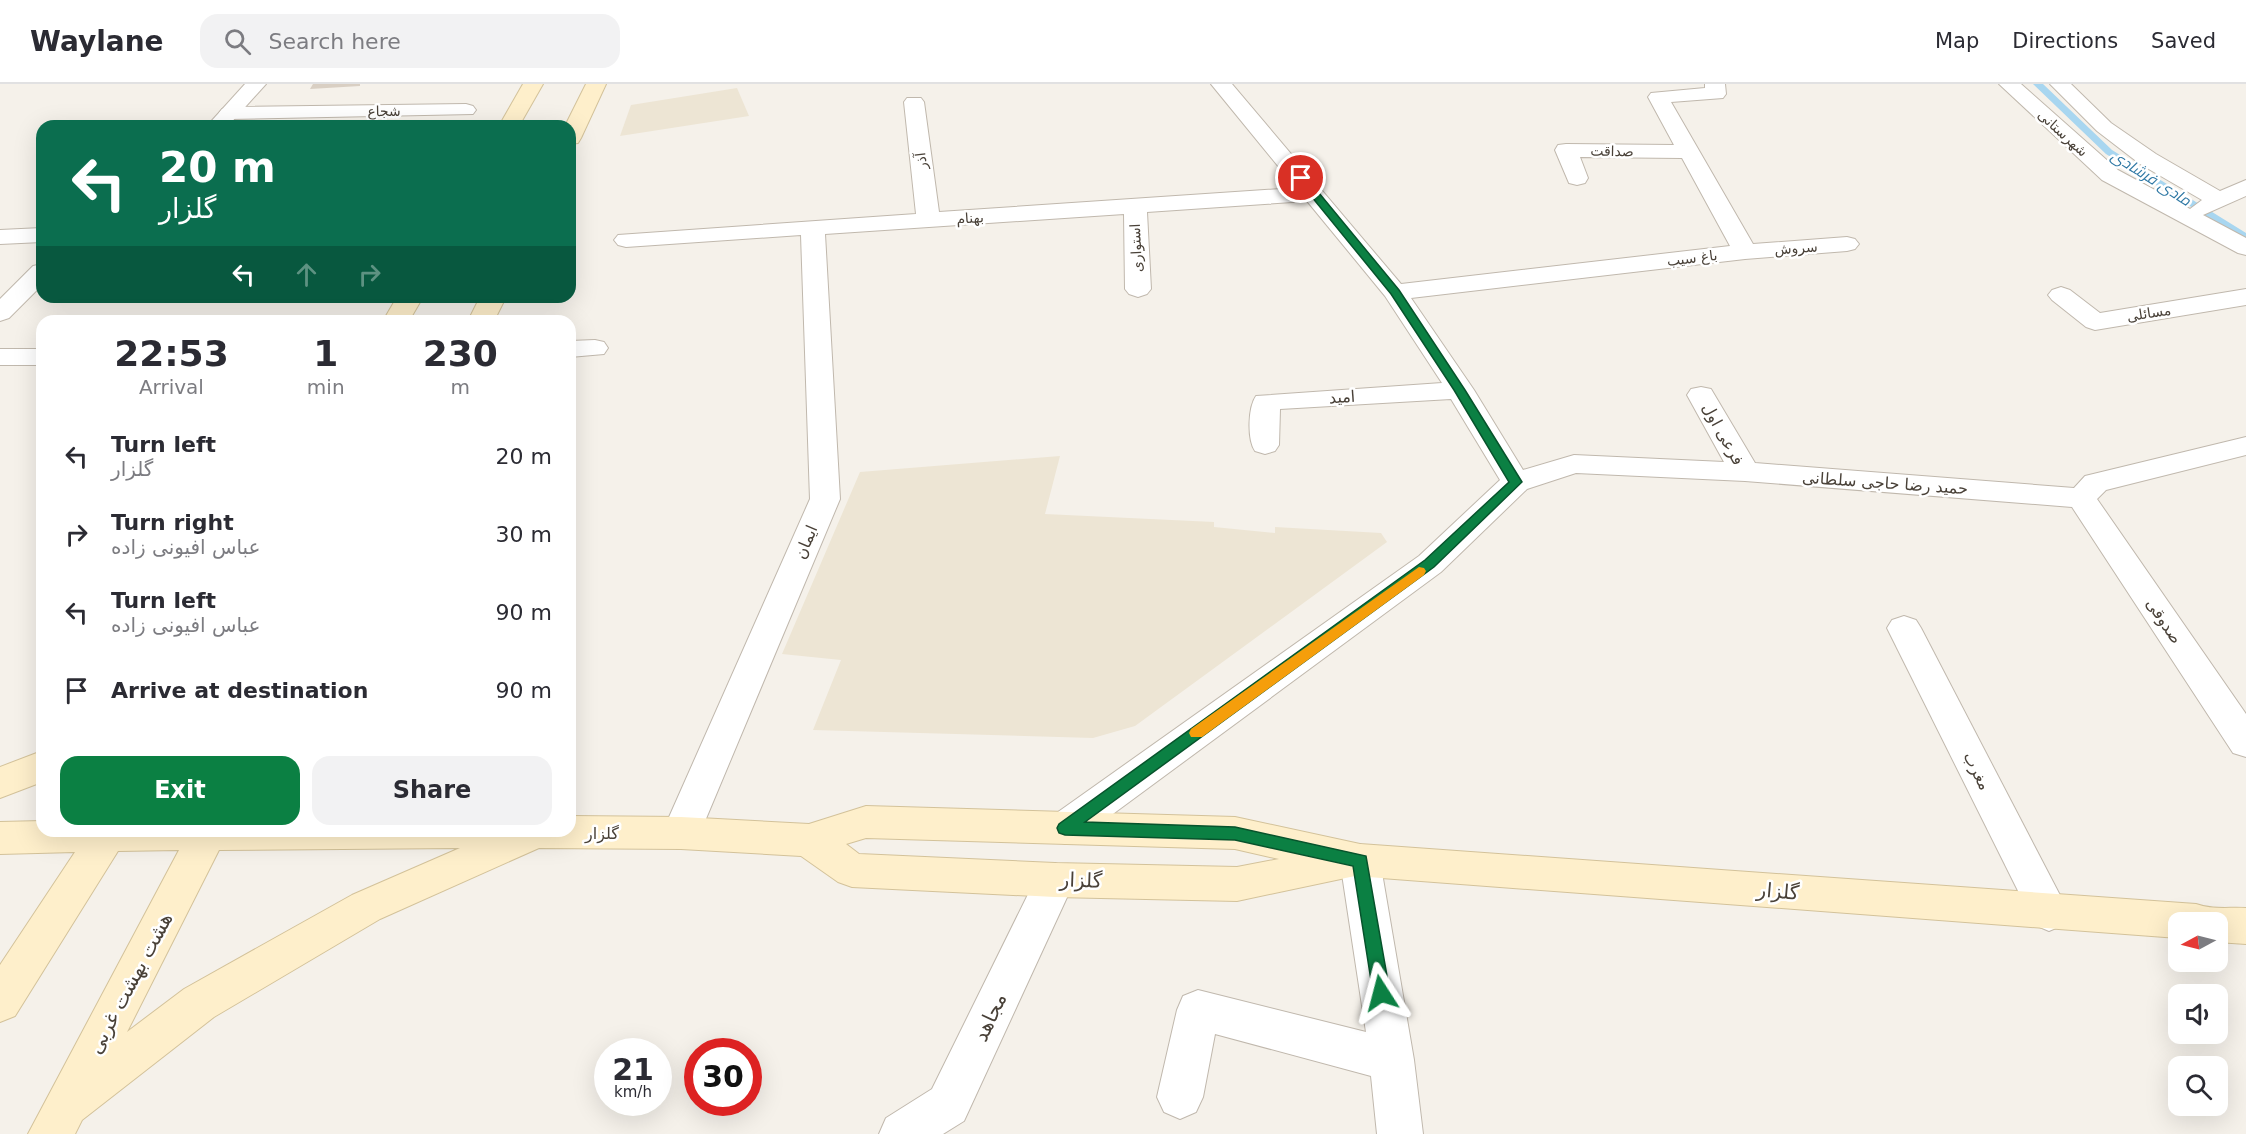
<!DOCTYPE html>
<html lang="en">
<head>
<meta charset="utf-8">
<style>
	body { margin:0; font-family:"DejaVu Sans",Cairo,sans-serif; background:#f2f2f3; color:#2b2b33; height:100vh; display:flex; flex-direction:column; font-size:22px; white-space:nowrap }
	* { box-sizing:border-box; margin:0 }
	p { font-size:20px; color:#7c7c81 }
	.icon { flex:none; width:33px; height:33px; fill:none; stroke:currentColor; stroke-width:2; stroke-linecap:round; stroke-linejoin:round }
	.map { position:relative; flex:1; overflow:hidden }
	.details { position:absolute; left:36px; top:231px; width:540px; height:522px; display:flex; flex-direction:column; background:#fff; border-radius:18px; box-shadow:0 6px 24px #0002 }
	.details>* { flex:none }
	.guide { position:absolute; left:36px; top:36px; width:540px; height:183px; border-radius:18px; box-shadow:0 6px 24px #0002; background:#0b6e4f; color:#fff; overflow:hidden }
	.needle { width:39px; rotate:263deg }
	.controls { position:absolute; left:2168px; top:828px; display:grid; gap:12px }
	.controls a { display:grid; place-items:center; width:60px; height:60px; border-radius:12px; background:#fff; box-shadow:0 6px 24px #0002; font-size:30px }
	.speed { position:absolute; left:594px; top:954px; display:flex; gap:12px; font-size:30px; font-weight:700; text-align:center }
	.speed>* { display:grid; place-content:center; width:78px; height:78px; border-radius:50%; background:#fff; box-shadow:0 6px 24px #0002; line-height:1 }
	.speed small { font-size:15px; font-weight:400 }
	.speed .limit { border:9px solid #d22; background:#fff; color:#111 }
	.pin { position:absolute; display:grid; place-items:center; width:51px; height:51px; color:#fff; margin:-26px; border:3px solid #fff; border-radius:50%; box-shadow:0 2px 6px #0007 }
	.me { position:absolute; width:66px; margin:-33px; rotate:351deg; stroke-linejoin:round; filter:drop-shadow(0 0 4px #0008) }
	.turn { display:flex; align-items:center; gap:21px; height:126px; padding:0 24px; font-size:27px }
	.turn .icon { width:78px; height:78px; stroke-width:2.5 }
	.turn b { display:block; font-size:42px; line-height:51px }
	.lanes { display:flex; align-items:center; height:57px; padding:0 24px; background:#0003; justify-content:center; gap:30px; direction:ltr }
	.lanes .off { opacity:.35 }
	.eta { display:flex; justify-content:space-evenly; align-items:center; height:102px; text-align:center }
	.eta b { font-size:36px; font-weight:600; line-height:42px }
	.action { display:flex; gap:12px; margin-top:auto; padding:12px 24px }
	.action a { flex:1; height:69px; border-radius:18px; background:#0b8043; color:#fff; font-size:24px; font-weight:600; line-height:69px; text-align:center }
	.action a+a { background:#f2f2f3; color:#2b2b33 }
	ul { padding:0; list-style:none }
	li { display:flex; align-items:center; gap:18px; height:78px; padding:0 24px }
	li div { flex:1 }
	li b { display:block; font-size:22px }
	li em { font-style:normal }
	header { display:flex; align-items:center; gap:36px; box-sizing:border-box; height:84px; padding:0 30px; background:#fff; border-bottom:2px solid #e1e1e2 }
	header strong { font-size:28px }
	nav { display:flex; gap:33px; margin-inline-start:auto; font-size:21px }
	.search { width:420px; height:54px; background:#f2f2f3; display:flex; align-items:center; gap:15px; box-sizing:border-box; padding:0 21px; border-radius:18px; color:#7c7c81; font-size:22px }
	.map>svg:first-child { display:block }
	.education { fill:#ede5d4 }
	.lines { fill:none; stroke-linecap:round; stroke-linejoin:round }
	.stream { fill:#a8d6f0; fill-rule:evenodd }
	.building { fill:#d9cfc3 }
	.minor-casing { stroke:#c0b8ad; stroke-width:2 }
	.tertiary-casing { stroke:#c0b8ad; stroke-width:2 }
	.secondary-casing { stroke:#d3c29a; stroke-width:2 }
	.minor { fill:#fff; fill-rule:evenodd }
	.tertiary { fill:#fff; fill-rule:evenodd }
	.secondary { fill:#feefcb; fill-rule:evenodd }
	.route { fill:#0b8043; stroke:#07532c; stroke-width:1.5 }
	.slow { fill:#f59e0b }
	.labels { text-anchor:middle; dominant-baseline:central; stroke-width:5; stroke-linejoin:round; paint-order:stroke }
	.far-street-label { font-size:14px; fill:#494138; stroke:#fff }
	.far-water-label { font-size:15px; font-style:italic; fill:#2f78a4; stroke:#fff }
	.street-label { font-size:16px; fill:#494138; stroke:#fff }
	.near-street-label { font-size:20px; fill:#494138; stroke:#fff }
</style>
</head>
<body>
<header>
<strong>Waylane</strong>
<div class="search"><svg class="icon" aria-label="search" viewBox="0 0 24 24"><circle cx="10" cy="10" r="6"/><path d="M15 15l6 6"/></svg>Search here</div>
<nav><a>Map</a><a>Directions</a><a>Saved</a></nav>
</header>
<div class="map">
<svg width="2246" height="1050" viewBox="0 0 2246 1050">
	<rect width="100%" height="100%" fill="#f5f1ea"/>
	<g class="education">
		<path d="M737,4l12,28 -129,20 11,-31z"/>
		<path d="M1060,372l-15,58 169,8v5l61,6v-6l106,6 6,9 -252,184 -42,12 -280,-8 28,-70 -59,-6 78,-182z"/>
	</g>
	<g class="lines">
		<path class="stream" d="M2033,0h10l69,66 134,83v8l-140,-87z"/>
	</g>
	<path class="building" d="M313,0h47v2l-50,3z"/>
	<g class="lines">
		<g class="minor-casing">
			<g id="minor">
				<path d="M1211,0h21l169,200 329,-38 -48,-88 -102,-1 8,21 -3,5 -8,2 -8,-2 -14,-33 3,-5 8,-1 108,1 -26,-48 3,-4 54,-5v-4h20l1,10 -3,4 -52,4 82,142 94,-7 8,2 4,5 -4,5 -8,2 -102,8 -334,39 63,92 49,80 51,-15 150,7 -37,-67 4,-6 10,-2 10,2 44,74 319,25 11,-12 161,-39v18l-140,35 -9,9 149,215v43l-13,-4 -161,-246 -327,-26 -169,-8 -49,16 -86,83 -362,267 -14,5 -14,-5 -5,-11 5,-11 368,-261 81,-76 -49,-81 -171,10 -1,36 -4,6 -10,3 -10,-3c-8,-11 -7,-44 1,-55l186,-13 -57,-87 -78,-95 -160,11 4,77 -4,5 -9,3 -9,-3 -4,-5 -1,-75 -299,20 15,265 -140,334 -5,11 -14,5 -14,-5 -5,-11 148,-334 -9,-264 -175,12 -8,-2 -4,-5 4,-5 298,-21 -12,-112 3,-4h14l3,4 15,110 357,-24z"/>
				<path d="M1999,0h22l97,86 72,39 12,-9 -62,-36 -43,-33 -47,-47h21l40,39 45,31 64,37 26,-11v16l-43,19 43,23v17l-8,-2 -136,-73z"/>
				<path d="M466,20l7,2 3,4 -3,4 -244,5 -7,-2 -3,-4 3,-4 7,-2z"/>
				<path d="M42,144v14l-42,2v-14z"/>
				<path d="M2061,203l9,3 30,23 146,-24v16l-151,25 -9,-3 -34,-27 -4,-5 4,-5z"/>
				<path d="M595,256l9,2 4,6 -4,6 -34,3v-16z"/>
				<rect x="0" y="265" width="42" height="16"/>
				<path d="M1904,532l12,4 5,8 142,273 6,12 -6,12 -14,6 -14,-6 -148,-297 5,-8z"/>
				<path d="M1360,760l14,5 6,12 34,199 9,74h-46l-6,-58 -156,-42 -12,63 -7,15 -16,7 -16,-7 -7,-15 20,-87 6,-14 15,-6 168,42 -26,-171 6,-12z"/>
				<path d="M1055,779l14,5 6,12 -111,241 -21,13h-64l7,-16 46,-29 109,-221z"/>
			</g>
		</g>
		<g class="tertiary-casing">
			<g id="tertiary">
				<path d="M245,0h21l-38,42h-21z"/>
				<path d="M42,180v21l-33,33 -9,3v-22l33,-33z"/>
			</g>
		</g>
		<g class="secondary-casing">
			<g id="secondary">
				<path d="M523,0h20l-24,42h-20z"/>
				<path d="M586,0h20l-25,54 -3,5 -8,1v-18h-5z"/>
				<path d="M397,213h26l-14,24h-26z"/>
				<path d="M480,213h26l-12,24h-26z"/>
				<path d="M42,667v31l-42,16v-31z"/>
				<path d="M866,722l369,11 125,27 836,60c16,6 33,3 50,4v36l-29,-2v-20h-39v16l-823,-62 -118,25 -182,-4 -203,-10 -14,-5 -37,-26 -120,-7 -142,-1 -159,71 -166,98 -132,103 -7,14h-47l151,-284 -61,1 -103,165 -15,6v-57l75,-113 -75,2v-32l42,-1v10h528v-15l111,1 128,7zM866,754l369,11 44,10 -42,8 -182,-4 -196,-9 -13,-10zM460,764l-108,47 -168,94 -57,43 92,-182z"/>
			</g>
		</g>
		<use href="#minor" class="minor"/>
		<use href="#tertiary" class="tertiary"/>
		<use href="#secondary" class="secondary"/>
	</g>
	<path class="route" d="M1298,92h7l94,114 66,100 57,92 -88,85 -349,255 150,5 131,29 24,137 -2,6 -7,2 -6,-2 -2,-6 -20,-127 -118,-26 -170,-5 -6,-2 -2,-5 2,-4 366,-264 84,-78 -55,-92 -63,-96 -93,-114z"/>
	<path class="slow" d="M1419,483l5,1 2,3 -2,4 -222,162h-11l-2,-4 2,-4z"/>
	<g class="labels">
		<g class="far-street-label">
			<text transform="translate(384 27) rotate(-1)">شجاع</text>
			<text transform="translate(2063 49) rotate(42)">شهرستانی</text>
			<text transform="translate(1612 67) rotate(1)">صداقت</text>
			<text transform="translate(921 77) rotate(-97)">آذر</text>
			<text transform="translate(970 134) rotate(-4)">بهنام</text>
			<text transform="translate(1136 164) rotate(-93)">استواری</text>
			<text transform="translate(1796 164) rotate(-4)">سروش</text>
			<text transform="translate(1692 174) rotate(-7)">باغ سیب</text>
			<text transform="translate(2149 229) rotate(-9)">مسائلی</text>
		</g>
		<g class="far-water-label">
			<text transform="translate(2151 94) rotate(32)">مادی فرشادی</text>
		</g>
		<g class="street-label">
			<text transform="translate(1342 313) rotate(-4)">امید</text>
			<text transform="translate(1723 350) rotate(61)">فرعی اول</text>
			<text transform="translate(1885 399) rotate(4)">حمید رضا حاجی سلطانی</text>
			<text transform="translate(806 458) rotate(-67)">ایمان</text>
			<text transform="translate(2164 537) rotate(56)">صدوقی</text>
			<text transform="translate(1977 687) rotate(63)">مغرب</text>
			<text x="602" y="749">گلزار</text>
		</g>
		<g class="near-street-label">
			<text transform="translate(1081 796) rotate(2)">گلزار</text>
			<text transform="translate(1778 807) rotate(5)">گلزار</text>
			<text transform="translate(130 899) rotate(-62)">هشت بهشت غربی</text>
			<text transform="translate(990 933) rotate(-65)">مجاهد</text>
		</g>
	</g>
</svg>
<div class="controls">
<a><svg class="needle" viewBox="-14 -14 28 28"><path d="M0-13l5 13h-10z" fill="#e53935"/><path d="M0 13l5-13h-10z" fill="#7c7c81"/></svg></a>
<a><svg class="icon" aria-label="sound" viewBox="0 0 24 24"><path d="M4 9h4l5-4v14l-5-4H4zM17 9q2 3 0 6"/></svg></a>
<a><svg class="icon" aria-label="search" viewBox="0 0 24 24"><circle cx="10" cy="10" r="6"/><path d="M15 15l6 6"/></svg></a>
</div>
<div class="speed"><div>21<small>km/h</small></div><div class="limit">30</div></div>
<div class="pin" style="left:1301px;top:94px;background:#d93025"><svg class="icon" aria-label="arrive" viewBox="0 0 24 24"><path d="M6 21V4h12l-3 4 3 4H6"/></svg></div>
<svg class="me" style="left:1381px;top:909px" viewBox="-20 -20 40 40"><path d="M0-17L14 15 0 8-14 15z" fill="#0b8043" stroke="#fff" stroke-width="4"/></svg>
<div class="guide">
<div class="turn"><svg class="icon" aria-label="left" viewBox="0 0 24 24"><path d="M17 20v-9H6M10 6l-5 5 5 5"/></svg><div><b>20 m</b>گلزار</div></div>
<div class="lanes"><svg class="icon" aria-label="left" viewBox="0 0 24 24"><path d="M17 20v-9H6M10 6l-5 5 5 5"/></svg><svg class="icon off" aria-label="ahead" viewBox="0 0 24 24"><path d="M12 20V5M6 11l6-6 6 6"/></svg><svg class="icon off" aria-label="right" viewBox="0 0 24 24"><path d="M7 20v-9h11M14 6l5 5-5 5"/></svg></div>
</div>
<section class="details">
<div class="eta">
<div><b>22:53</b><p>Arrival</p></div>
<div><b>1</b><p>min</p></div>
<div><b>230</b><p>m</p></div>
</div>
<ul>
<li><svg class="icon" aria-label="left" viewBox="0 0 24 24"><path d="M17 20v-9H6M10 6l-5 5 5 5"/></svg><div><b>Turn left</b><p>گلزار</p></div><em>20 m</em></li>
<li><svg class="icon" aria-label="right" viewBox="0 0 24 24"><path d="M7 20v-9h11M14 6l5 5-5 5"/></svg><div><b>Turn right</b><p>عباس افیونی زاده</p></div><em>30 m</em></li>
<li><svg class="icon" aria-label="left" viewBox="0 0 24 24"><path d="M17 20v-9H6M10 6l-5 5 5 5"/></svg><div><b>Turn left</b><p>عباس افیونی زاده</p></div><em>90 m</em></li>
<li><svg class="icon" aria-label="arrive" viewBox="0 0 24 24"><path d="M6 21V4h12l-3 4 3 4H6"/></svg><div><b>Arrive at destination</b></div><em>90 m</em></li>
</ul>
<div class="action"><a>Exit</a><a>Share</a></div>
</section>
</div>
</body>
</html>
